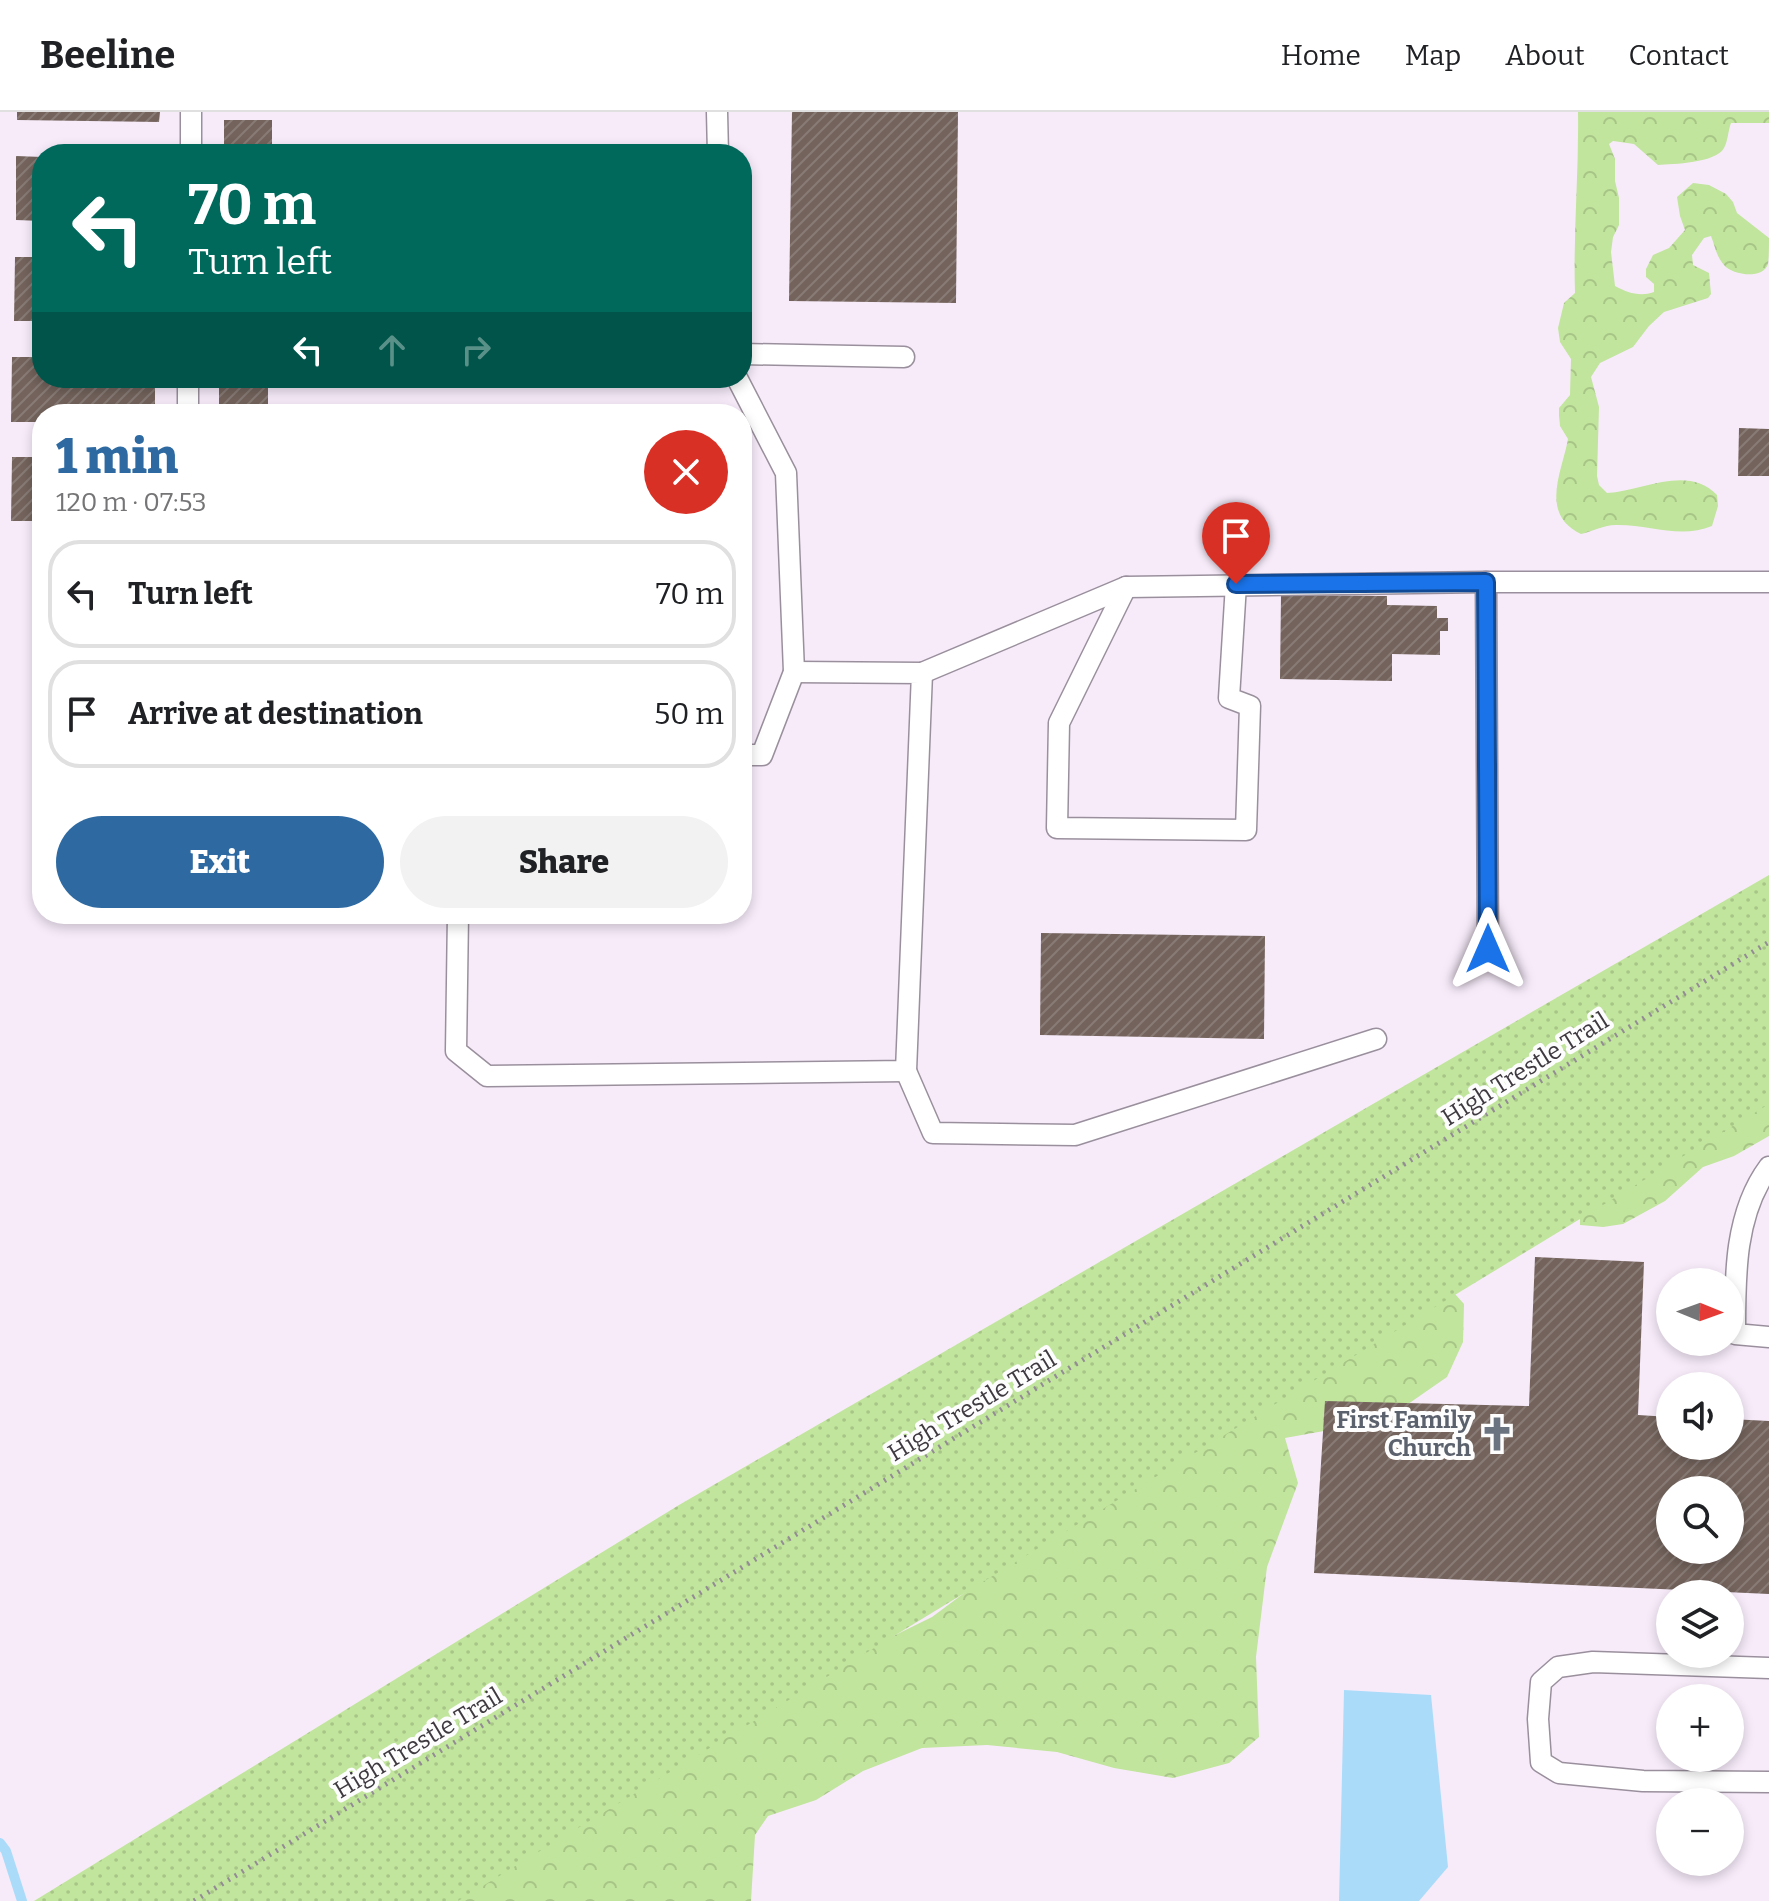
<!DOCTYPE html>
<html lang="en">
<head>
<meta charset="utf-8">
<style>
	body { margin:0; font-family:Bitter,serif; background:#f2f2f2; color:#202124; height:100vh; display:flex; flex-direction:column; font-size:30px; white-space:nowrap }
	* { box-sizing:border-box; margin:0 }
	p { font-size:26px; color:#757577 }
	.icon { flex:none; width:44px; height:44px; fill:none; stroke:currentColor; stroke-width:2; stroke-linecap:round; stroke-linejoin:round }
	.map { position:relative; flex:1; overflow:hidden }
	.details { position:absolute; left:32px; top:292px; width:720px; height:520px; display:flex; flex-direction:column; background:#fff; border-radius:32px; box-shadow:0 4px 12px #0003 }
	.details>* { flex:none }
	.banner { position:absolute; left:32px; top:32px; width:720px; height:244px; border-radius:32px; box-shadow:0 4px 12px #0003; background:#00695c; color:#fff; overflow:hidden }
	.needle { width:52px; rotate:91deg }
	.fabs { position:absolute; left:1656px; top:1156px; display:grid; gap:16px }
	.fabs a { display:grid; place-items:center; width:88px; height:88px; border-radius:50%; background:#fff; box-shadow:0 4px 12px #0003; font-size:40px }
	.pin { position:absolute; display:grid; place-items:center; width:68px; height:68px; color:#fff; margin:-82px -34px; border-radius:50% 50% 50% 0; rotate:-45deg; box-shadow:0 0 8px #0007 }
	.pin .icon { rotate:45deg }
	.me { position:absolute; width:88px; margin:-44px; rotate:0deg; stroke-linejoin:round; filter:drop-shadow(0 0 6px #0008) }
	.turn { display:flex; align-items:center; gap:28px; height:168px; padding:0 24px; font-size:36px }
	.turn .icon { width:104px; height:104px; stroke-width:2.5 }
	.turn b { display:block; font-size:56px; line-height:68px }
	.lanes { display:flex; align-items:center; height:76px; padding:0 24px; background:#0003; justify-content:center; gap:40px; direction:ltr }
	.lanes .off { opacity:.35 }
	.round { display:grid; place-items:center; flex:none; width:84px; height:84px; border-radius:42px; background:#f2f2f2 }
	.overview { display:flex; align-items:center; justify-content:space-between; height:136px; padding:0 24px }
	h1 { font-size:48px; font-weight:800; line-height:60px; color:#2e6aa1 }
	.action { display:flex; gap:16px; margin-top:auto; padding:16px 24px }
	.action a { flex:1; height:92px; border-radius:48px; background:#2e6aa1; color:#fff; font-size:32px; font-weight:800; line-height:92px; text-align:center }
	.action a+a { background:#f2f2f2; color:#202124 }
	ul { padding:0; list-style:none }
	li { display:flex; align-items:center; gap:24px; height:108px; margin:0 16px 12px; padding:0 8px; border:4px solid #e0e0e0; border-radius:32px }
	li div { flex:1 }
	li b { display:block; font-size:30px }
	li em { font-style:normal }
	header { display:flex; align-items:center; gap:48px; box-sizing:border-box; height:112px; padding:0 40px; background:#fff; border-bottom:2px solid #e0e0e0 }
	header strong { font-size:38px }
	nav { display:flex; gap:44px; margin-inline-start:auto; font-size:28px }
	.map>svg:first-child { display:block }
	.forest { fill:url(#forest-crowns) }
	.park { fill:url(#park-dots) }
	.water { fill:#aadcf9 }
	.lines { fill:none; stroke-linecap:round; stroke-linejoin:round }
	.stream { stroke:#aadcf9; stroke-width:10 }
	.building { fill:url(#building-hatch); fill-rule:evenodd }
	.service-casing { stroke:#9a909d; stroke-width:23 }
	.path { stroke:#938b95; stroke-width:5; stroke-dasharray:2 6; stroke-linecap:butt }
	.service { stroke:#fff; stroke-width:20 }
	.route-casing { stroke:#114b97; stroke-width:20 }
	.route { stroke:#1a73e8; stroke-width:14 }
	.labels { text-anchor:middle; dominant-baseline:central; stroke-width:8; stroke-linejoin:round; paint-order:stroke }
	.street-label { font-size:24px; fill:#3f3a40; stroke:#fdfdfd }
	.worship-label { font-size:24px; font-weight:bold; fill:#5b616d; stroke:#fdfdfd; text-anchor:end }
</style>
</head>
<body>
<header>
<strong>Beeline</strong>
<nav><a>Home</a><a>Map</a><a>About</a><a>Contact</a></nav>
</header>
<div class="map">
<svg width="1769" height="1789" viewBox="0 0 1769 1789">
	<defs>
		<pattern id="forest-crowns" width="20" height="18" patternUnits="userSpaceOnUse" patternTransform="scale(2)"><rect width="20" height="18" fill="#c1e59c"/><path d="M2 6a3 3 0 1 1 6 0M12 15a3 3 0 1 1 6 0" fill="none" stroke="#a7c587"/></pattern>
		<pattern id="park-dots" width="8" height="8" patternUnits="userSpaceOnUse" patternTransform="scale(2)"><rect width="8" height="8" fill="#c1e59c"/><path d="M2 2h.1M6 6h.1" fill="none" stroke="#a7c587" stroke-width="1.8" stroke-linecap="round"/></pattern>
		<pattern id="building-hatch" width="6" height="6" patternUnits="userSpaceOnUse" patternTransform="scale(2)"><rect width="6" height="6" fill="#73635c"/><path d="M-1 1l2-2M0 6l6-6M5 7l2-2" fill="none" stroke="#887b76"/></pattern>
	</defs>
	<rect width="100%" height="100%" fill="#f7ebfa"/>
	<g class="forest">
		<path d="M1578,0h191v11h-38c-3,8 -3,18 -7,25 -8,15 -51,16 -66,17l-24,-21 -21,-3 -4,3 6,15v22l4,17v27l-6,12 -2,15 4,34c13,7 25,11 39,6v-8l-8,-7v-8l7,-14 16,-7 16,-18 -5,-14 -3,-19 16,-14 16,2 17,9 7,8 4,11 32,25c0,8 0,19 -1,26 -5,16 -36,11 -44,1 -8,-9 -9,-19 -13,-29l-7,2 -12,17 1,10 16,8 2,21 -3,4 -44,14 -15,14 -16,21 -33,16 -9,14 8,30 -2,69 2,9 8,8c35,-2 81,-29 110,2l1,11 -6,20c-31,13 -61,-1 -94,-1 -12,-1 -25,6 -37,9 -42,-20 -19,-62 -13,-95l-8,-13 -1,-11v-7l11,-13 1,-36 -11,-17 -2,-14 6,-25 11,-10c-2,-60 4,-121 3,-181z"/>
		<path d="M1769,923v101l-35,20 -31,11 -38,34 -42,23 -20,3 -23,-2v-23z"/>
		<path d="M1455,1182l9,10 -1,38 -16,35 -62,43 -100,18 13,45 -31,84 -11,90 3,80 -30,26 -56,15 -59,-10 -57,-16 -70,-7 -65,3 -59,23 -47,29 -48,16 -13,19 -4,66h-484l565,-235 100,-49 67,-50z"/>
	</g>
	<path class="park" d="M1769,763v229l-1311,797h-424l645,-396z"/>
	<path class="water" d="M1344,1578l87,5 17,172 -29,34h-80z"/>
	<g class="lines">
		<path class="stream" d="M0,1731l6,8 16,50"/>
	</g>
	<g class="building">
		<path d="M17,0h143l-1,10 -142,-2z"/>
		<path d="M792,0h166l-2,191 -167,-2z"/>
		<rect x="224" y="8" width="48" height="34"/>
		<path d="M16,44l26,1v64l-26,-1z"/>
		<path d="M15,145h27v64h-28z"/>
		<path d="M12,245h30v21h113v36h-113v8h-31z"/>
		<rect x="219" y="266" width="49" height="36"/>
		<path d="M1739,316l30,1v47h-31z"/>
		<path d="M12,345h30v64h-31z"/>
		<path d="M1281,483l106,1v9l50,1v12h11v13h-8v24l-48,-1v27l-112,-2z"/>
		<path d="M1041,821l224,3 -1,103 -224,-4z"/>
		<path d="M1535,1145l109,5 -6,153 32,2v29h60v-27l39,2v173l-455,-21 11,-172 204,5zM1670,1378h60v60h-60z"/>
	</g>
	<g class="lines">
		<g class="service-casing">
			<g id="service">
				<path d="M717,0l1,42"/>
				<path d="M191,42v-42"/>
				<path d="M742,242l162,3"/>
				<path d="M737,266l49,95 8,199 -32,83h-20"/>
				<path d="M188,302v-36"/>
				<path d="M1126,475l-67,136 -2,105 189,2 4,-124 -21,-8 7,-114"/>
				<path d="M922,561l204,-86 360,-5"/>
				<path d="M458,802l-2,137 31,25 419,-5 16,-398 -128,-1"/>
				<path d="M1488,837l-2,-367h283"/>
				<path d="M906,959l27,62 142,2 301,-96"/>
				<path d="M1769,1055c-35,47 -34,111 -34,167l34,3"/>
				<path d="M1769,1556l-176,-6 -35,5 -17,15 -3,37 3,43 18,11 84,8 126,1"/>
			</g>
		</g>
		<path class="path" d="M194,1789l1575,-959"/>
		<use href="#service" class="service"/>
	</g>
	<g class="lines">
		<g class="route-casing">
			<path id="route" d="M1236,472l250,-2 2,367"/>
		</g>
		<use href="#route" class="route"/>
	</g>
	<defs>
		<g id="church-bare" transform="scale(2.76)"><path d="M-1.2-6h2.4v3.5h3.3v2.4h-3.3V6h-2.4V-.1h-3.3v-2.4h3.3Z" fill="#6b7280" stroke="#fdfdfd" stroke-width="2.5" paint-order="stroke"/></g>
	</defs>
	<g fill-rule="evenodd">
		<use href="#church-bare" x="1497" y="1322"/>
	</g>
	<g class="labels">
		<g class="street-label">
			<text transform="translate(1525 957) rotate(-32)">High Trestle Trail</text>
			<text transform="translate(972 1294) rotate(-31)">High Trestle Trail</text>
			<text transform="translate(418 1631) rotate(-31)">High Trestle Trail</text>
		</g>
		<g class="worship-label">
			<text x="1471" y="1308">First Family<tspan x="1471" dy="28">Church</tspan></text>
		</g>
	</g>
</svg>
<div class="fabs">
<a><svg class="needle" viewBox="-14 -14 28 28"><path d="M0-13l5 13h-10z" fill="#e53935"/><path d="M0 13l5-13h-10z" fill="#757577"/></svg></a>
<a><svg class="icon" aria-label="sound" viewBox="0 0 24 24"><path d="M4 9h4l5-4v14l-5-4H4zM17 9q2 3 0 6"/></svg></a>
<a><svg class="icon" aria-label="search" viewBox="0 0 24 24"><circle cx="10" cy="10" r="6"/><path d="M15 15l6 6"/></svg></a>
<a><svg class="icon" aria-label="layers" viewBox="0 0 24 24"><path d="M12 4l9 5-9 5-9-5zM3 14l9 5 9-5"/></svg></a>
<a>+</a>
<a>−</a>
</div>
<div class="pin" style="left:1236px;top:472px;background:#d93025"><svg class="icon" aria-label="arrive" viewBox="0 0 24 24"><path d="M6 21V4h12l-3 4 3 4H6"/></svg></div>
<svg class="me" style="left:1488px;top:837px" viewBox="-20 -20 40 40"><path d="M0-17L14 15 0 8-14 15z" fill="#1a73e8" stroke="#fff" stroke-width="4"/></svg>
<div class="banner">
<div class="turn"><svg class="icon" aria-label="left" viewBox="0 0 24 24"><path d="M17 20v-9H6M10 6l-5 5 5 5"/></svg><div><b>70 m</b>Turn left</div></div>
<div class="lanes"><svg class="icon" aria-label="left" viewBox="0 0 24 24"><path d="M17 20v-9H6M10 6l-5 5 5 5"/></svg><svg class="icon off" aria-label="ahead" viewBox="0 0 24 24"><path d="M12 20V5M6 11l6-6 6 6"/></svg><svg class="icon off" aria-label="right" viewBox="0 0 24 24"><path d="M7 20v-9h11M14 6l5 5-5 5"/></svg></div>
</div>
<section class="details">
<div class="overview"><div><h1>1 min</h1><p>120 m · 07:53</p></div><a class="round" style="background:#d93025;color:#fff"><svg class="icon" aria-label="close" viewBox="0 0 24 24"><path d="M6 6l12 12M18 6L6 18"/></svg></a></div>
<ul>
<li><svg class="icon" aria-label="left" viewBox="0 0 24 24"><path d="M17 20v-9H6M10 6l-5 5 5 5"/></svg><div><b>Turn left</b></div><em>70 m</em></li>
<li><svg class="icon" aria-label="arrive" viewBox="0 0 24 24"><path d="M6 21V4h12l-3 4 3 4H6"/></svg><div><b>Arrive at destination</b></div><em>50 m</em></li>
</ul>
<div class="action"><a>Exit</a><a>Share</a></div>
</section>
</div>
</body>
</html>
